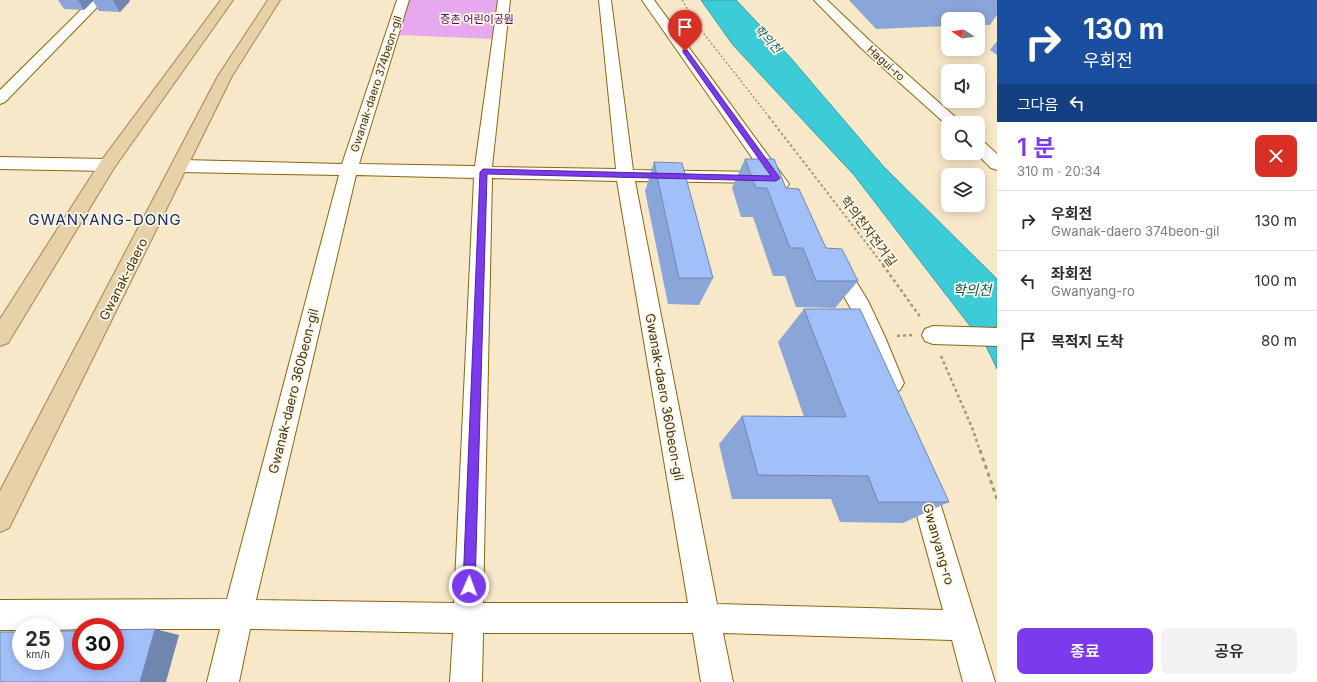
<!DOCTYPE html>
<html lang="ko">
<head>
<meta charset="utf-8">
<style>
	body { margin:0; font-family:Inter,"Noto Sans KR",sans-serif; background:#f2f2f3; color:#2b2b33; height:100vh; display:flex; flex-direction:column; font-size:15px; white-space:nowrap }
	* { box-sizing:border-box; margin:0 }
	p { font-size:13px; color:#7c7c81 }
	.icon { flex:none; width:22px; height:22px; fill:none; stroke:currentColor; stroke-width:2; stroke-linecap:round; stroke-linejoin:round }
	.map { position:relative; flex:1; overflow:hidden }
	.sheet { display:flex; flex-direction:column; background:#fff; width:320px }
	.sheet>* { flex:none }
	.banner { background:#1a4fa0; color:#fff; overflow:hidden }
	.needle { width:26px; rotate:283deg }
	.buttons { position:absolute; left:941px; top:12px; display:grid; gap:8px }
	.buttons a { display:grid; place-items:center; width:44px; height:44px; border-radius:8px; background:#fff; box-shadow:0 2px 10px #0003; font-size:20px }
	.speed { position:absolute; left:12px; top:618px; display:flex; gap:8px; font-size:20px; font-weight:700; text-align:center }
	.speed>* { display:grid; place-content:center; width:52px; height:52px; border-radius:50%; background:#fff; box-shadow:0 2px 10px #0003; line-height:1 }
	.speed small { font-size:10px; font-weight:400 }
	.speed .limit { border:6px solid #d22; background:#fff; color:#111 }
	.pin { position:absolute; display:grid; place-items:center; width:34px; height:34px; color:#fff; margin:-41px -17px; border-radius:50% 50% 50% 0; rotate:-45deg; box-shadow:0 0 4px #0007 }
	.pin .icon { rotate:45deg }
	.me { position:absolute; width:44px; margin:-22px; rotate:2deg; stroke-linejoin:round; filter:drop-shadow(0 0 3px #0008) }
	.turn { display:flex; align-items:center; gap:14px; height:84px; padding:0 20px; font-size:18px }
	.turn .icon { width:52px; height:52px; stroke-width:2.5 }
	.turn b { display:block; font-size:28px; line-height:34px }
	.then { display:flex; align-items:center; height:38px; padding:0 20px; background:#0003; gap:8px; font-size:15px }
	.round { display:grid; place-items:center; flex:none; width:42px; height:42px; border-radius:8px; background:#f2f2f3 }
	.summary { display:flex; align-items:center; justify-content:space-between; height:68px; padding:0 20px }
	h1 { font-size:24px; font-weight:600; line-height:30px; color:#7c3aed }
	.cta { display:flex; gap:8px; margin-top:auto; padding:8px 20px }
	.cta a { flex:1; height:46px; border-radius:8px; background:#7c3aed; color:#fff; font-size:16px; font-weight:600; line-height:46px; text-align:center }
	.cta a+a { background:#f2f2f3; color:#2b2b33 }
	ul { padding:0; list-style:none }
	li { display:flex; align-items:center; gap:12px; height:60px; padding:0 20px; border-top:1px solid #e1e1e2 }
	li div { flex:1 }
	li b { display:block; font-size:15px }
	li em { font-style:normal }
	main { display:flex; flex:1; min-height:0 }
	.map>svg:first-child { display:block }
	.green { fill:#e6a9ef }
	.water { fill:#3cccd7; stroke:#3e9e9c }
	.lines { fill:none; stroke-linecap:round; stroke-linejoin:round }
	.minor-casing { stroke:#8c670a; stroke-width:2 }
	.major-casing { stroke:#a3864f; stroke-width:2 }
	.path-far3 { stroke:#a69676; stroke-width:1.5; stroke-dasharray:2 2; stroke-linecap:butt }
	.path-far2 { stroke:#a69676; stroke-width:2; stroke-dasharray:2.5 2.5; stroke-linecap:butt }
	.path-far1 { stroke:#a69676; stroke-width:2.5; stroke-dasharray:3 3; stroke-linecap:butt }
	.path { stroke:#a69676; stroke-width:3; stroke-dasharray:4 4; stroke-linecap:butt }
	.minor { fill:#fff; fill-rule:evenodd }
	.major { fill:#e7d1a9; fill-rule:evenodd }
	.wall { fill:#8aa5d7 }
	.shaded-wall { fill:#7186af }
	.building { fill:#a1c0fa; stroke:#7186af }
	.route { fill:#7c3aed; stroke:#51269a }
	.labels { text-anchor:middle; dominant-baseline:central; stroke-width:3.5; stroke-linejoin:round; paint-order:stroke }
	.far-park-label { font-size:11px; fill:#540b5e; stroke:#fef6e7 }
	.far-street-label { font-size:11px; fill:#433311; stroke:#fef6e7 }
	.far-water-label { font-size:12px; font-style:italic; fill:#085b61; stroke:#fef6e7 }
	.street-label { font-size:13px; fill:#433311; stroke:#fef6e7 }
	.water-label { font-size:14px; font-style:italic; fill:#085b61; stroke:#fef6e7 }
	.quarter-label { font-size:15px; letter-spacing:1px; fill:#163066; stroke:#fef6e7 }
</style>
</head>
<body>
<main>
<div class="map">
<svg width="997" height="682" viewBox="0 0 997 682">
	<rect width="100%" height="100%" fill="#f8e8ca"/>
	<path class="green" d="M409,0h90l-4,39 -98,-4z"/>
	<path class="water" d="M701,0h35l53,56 95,111 113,112v90l-10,-21 -133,-173 -121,-130z"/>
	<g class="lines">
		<g class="minor-casing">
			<g id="minor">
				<path d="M91,0h13l-99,102 -5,2v-14z"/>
				<path d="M397,0h12l-50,164 116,2 23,-166h12l-18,167 124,2 -17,-169h12l22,170 129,2 -120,-172h12l135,184 -3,4c-8,2 -11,1 -16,-5l-135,-2 82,423 226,6 -35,-127 4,-9 9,-4 9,4 4,9 61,199h-32l-11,-42 -229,-7 10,49h-32l-8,-49h-210l-1,49h-32l3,-49 -203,-4 -11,53h-32l13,-53h-105v-2h-34v2l-26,1v-3h-34v3h-21v-30l227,-1 112,-424 -158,-3 -6,-2 -3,-4 3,-4 6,-2 161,4zM356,175l118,3 -20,425 -198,-3zM492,178l125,3 71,422h-205z"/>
				<path d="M814,0h13l44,42 91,81h-14v3l-87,-78z"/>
				<path d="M978,141l6,1 13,12v16l-6,-2 -15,-15h2z"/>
				<path d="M0,157l107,2 6,2 3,4 -3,4 -6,2 -107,-2z"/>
				<path d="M836,258l7,2 25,41 17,36 19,46 -4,7 -8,3 -8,-3 -34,-83 -24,-42 3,-5z"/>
				<path d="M933,326l64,2v18l-64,-2 -8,-3 -3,-6 3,-6z"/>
			</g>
		</g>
		<g class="major-casing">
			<g id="major">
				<path d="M221,0h12l-119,168 -106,175 -8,3v-27l101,-158z"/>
				<path d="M268,0h12l-48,76 -223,452 -9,4v-41l218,-415z"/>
			</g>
		</g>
		<path class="path-far3" d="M682,0l15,25 73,93"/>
		<path class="path-far2" d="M769,117l115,149"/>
		<g class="path-far1">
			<path d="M883,265l38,53"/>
			<path d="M897,336l15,-1"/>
			<path d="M941,356l32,74 7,21"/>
		</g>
		<path class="path" d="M980,450l17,49"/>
		<use href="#minor" class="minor"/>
		<use href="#major" class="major"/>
	</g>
	<g class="wall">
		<path d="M58,0h71l1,1 -10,11 -21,-1 -6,-10 -9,9 -20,-1z"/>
		<path d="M849,0h148v15l-7,10h-12v-6h-30v7l-72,3z"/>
		<path d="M997,41v14l-7,-5z"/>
		<path d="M745,159l41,29 40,60 32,33 -23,27 -39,-1 -11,-31h-12l-20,-59h-12l-9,-29z"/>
		<path d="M654,162l59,116 -14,27 -31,-1 -23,-113z"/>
		<path d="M804,309l145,193 -46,21 -63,-1 -9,-23h-99l-13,-55 23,-28 62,1 -26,-75z"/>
	</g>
	<g class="shaded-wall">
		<path d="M78,0h15v1l-9,9z"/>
		<path d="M114,0h15l1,1 -10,11 -7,-11z"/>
		<path d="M155,629l24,6 -13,47h-26z"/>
	</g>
	<g class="building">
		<path d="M745,159h29l12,29 13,1 27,59 16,1 16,32h-42l-13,-33h-13l-23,-60h-11z"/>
		<path d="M654,162l28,1 31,115h-34z"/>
		<path d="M804,309h56l89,193h-71l-10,-26 -110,-1 -16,-59 104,1z"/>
		<path d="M155,629l-15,53h-140v-50h21v29h34v-30h26v30h34v-31z"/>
	</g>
	<path class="route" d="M683,50h4l93,128 -4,3 -289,-7 -12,412 -2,4 -4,2 -4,-2 -2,-4 17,-414 3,-3 288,7 -88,-124z"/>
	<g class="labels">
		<g class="far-park-label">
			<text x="477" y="19">증촌 어린이공원</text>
		</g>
		<g class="far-street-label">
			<text transform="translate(886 63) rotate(42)">Hagui-ro</text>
			<text transform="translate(376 84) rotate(-72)">Gwanak-daero 374beon-gil</text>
		</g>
		<g class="far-water-label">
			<text transform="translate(768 39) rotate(47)">학의천</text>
		</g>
		<g class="street-label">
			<text transform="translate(869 231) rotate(53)">학의천자전거길</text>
			<text transform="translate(123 279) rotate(-63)">Gwanak-daero</text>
			<text transform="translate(293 391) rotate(-76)">Gwanak-daero 360beon-gil</text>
			<text transform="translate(665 397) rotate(80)">Gwanak-daero 360beon-gil</text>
			<text transform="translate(939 544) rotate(74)">Gwanyang-ro</text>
		</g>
		<g class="water-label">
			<text x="972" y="289">학의천</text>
		</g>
		<g class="quarter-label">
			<text x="105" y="219">GWANYANG-DONG</text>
		</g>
	</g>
</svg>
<div class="buttons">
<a><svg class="needle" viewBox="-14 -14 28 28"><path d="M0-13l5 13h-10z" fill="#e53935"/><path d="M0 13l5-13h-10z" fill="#7c7c81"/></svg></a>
<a><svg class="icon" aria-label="sound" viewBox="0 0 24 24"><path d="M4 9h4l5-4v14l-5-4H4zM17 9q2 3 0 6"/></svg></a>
<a><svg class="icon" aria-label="search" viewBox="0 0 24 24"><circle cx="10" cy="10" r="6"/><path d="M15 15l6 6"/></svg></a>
<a><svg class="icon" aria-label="layers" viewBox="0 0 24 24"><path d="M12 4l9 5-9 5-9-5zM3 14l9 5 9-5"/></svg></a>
</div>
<div class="speed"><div>25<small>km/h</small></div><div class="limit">30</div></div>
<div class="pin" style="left:685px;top:51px;background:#d93025"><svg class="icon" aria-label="arrive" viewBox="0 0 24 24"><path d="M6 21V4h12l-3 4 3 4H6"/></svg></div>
<svg class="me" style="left:469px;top:586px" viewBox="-20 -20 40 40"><circle r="17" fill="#7c3aed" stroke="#fff" stroke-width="3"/><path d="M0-11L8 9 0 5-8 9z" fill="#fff"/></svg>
</div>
<section class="sheet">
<div class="banner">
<div class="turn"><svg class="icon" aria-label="right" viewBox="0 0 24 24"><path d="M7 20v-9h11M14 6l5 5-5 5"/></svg><div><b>130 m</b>우회전</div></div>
<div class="then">그다음<svg class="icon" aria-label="left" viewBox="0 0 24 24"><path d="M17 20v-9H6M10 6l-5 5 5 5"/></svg></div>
</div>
<div class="summary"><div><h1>1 분</h1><p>310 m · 20:34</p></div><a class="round" style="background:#d93025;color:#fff"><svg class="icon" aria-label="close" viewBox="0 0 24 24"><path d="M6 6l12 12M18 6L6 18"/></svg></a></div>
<ul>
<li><svg class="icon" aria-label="right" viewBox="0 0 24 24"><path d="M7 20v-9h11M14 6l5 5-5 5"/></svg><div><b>우회전</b><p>Gwanak-daero 374beon-gil</p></div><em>130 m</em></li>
<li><svg class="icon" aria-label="left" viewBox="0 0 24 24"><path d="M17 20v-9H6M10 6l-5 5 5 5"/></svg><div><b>좌회전</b><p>Gwanyang-ro</p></div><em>100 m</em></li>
<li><svg class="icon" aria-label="arrive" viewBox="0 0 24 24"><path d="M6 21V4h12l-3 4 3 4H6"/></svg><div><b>목적지 도착</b></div><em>80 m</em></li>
</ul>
<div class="cta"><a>종료</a><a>공유</a></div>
</section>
</main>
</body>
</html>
